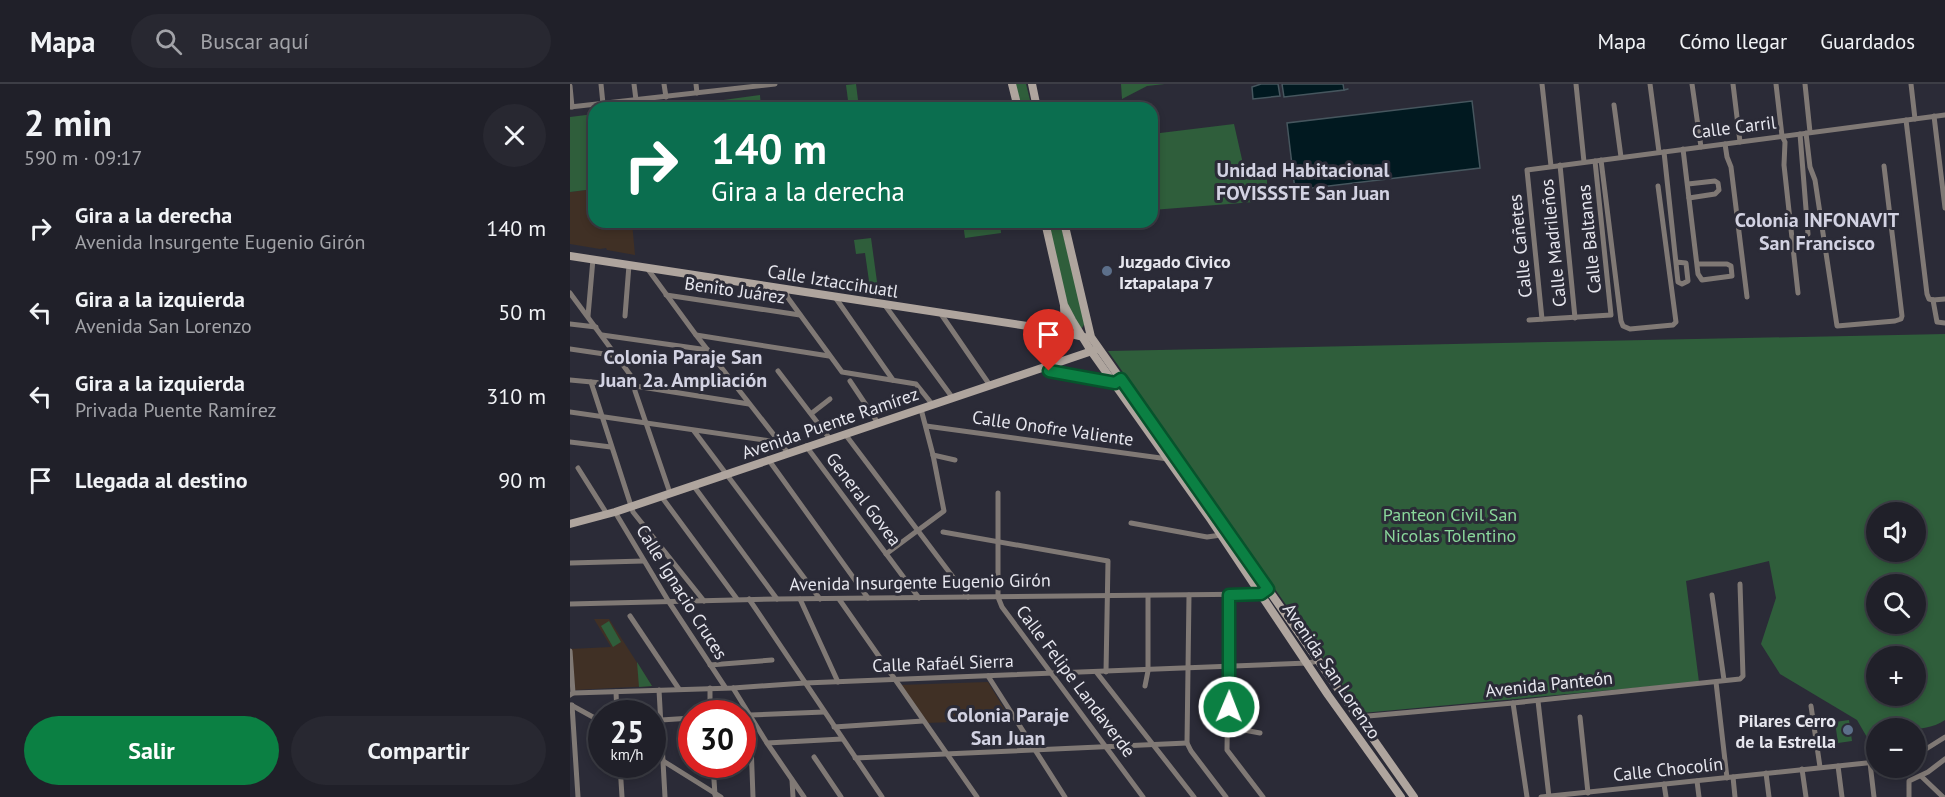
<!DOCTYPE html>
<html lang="es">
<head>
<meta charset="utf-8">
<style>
	body { margin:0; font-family:"PT Sans",sans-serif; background:#282831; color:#f1f3f6; height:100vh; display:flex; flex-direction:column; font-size:22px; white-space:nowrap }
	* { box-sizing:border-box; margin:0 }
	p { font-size:20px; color:#a2a3a8 }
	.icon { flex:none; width:33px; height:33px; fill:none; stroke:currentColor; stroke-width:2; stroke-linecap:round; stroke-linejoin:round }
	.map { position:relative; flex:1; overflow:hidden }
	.sheet { display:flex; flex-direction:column; background:#202029; width:570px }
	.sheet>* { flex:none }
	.banner { position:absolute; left:18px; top:18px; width:570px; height:126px; border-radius:18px; box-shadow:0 3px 9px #0003,0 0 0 2px #3d3e46; background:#0b6e4f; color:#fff; overflow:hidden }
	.tools { position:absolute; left:1296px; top:418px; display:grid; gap:12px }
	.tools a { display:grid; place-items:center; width:60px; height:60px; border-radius:50%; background:#202029; box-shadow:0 3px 9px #0003,0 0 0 2px #3d3e46; font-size:30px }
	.speed { position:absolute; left:18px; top:616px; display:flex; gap:12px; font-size:30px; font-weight:700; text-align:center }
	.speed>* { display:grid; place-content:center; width:78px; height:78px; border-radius:50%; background:#202029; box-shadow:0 3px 9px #0003,0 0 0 2px #3d3e46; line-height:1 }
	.speed small { font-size:15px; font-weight:400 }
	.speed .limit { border:9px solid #d22; background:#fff; color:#111 }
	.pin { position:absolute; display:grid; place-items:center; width:51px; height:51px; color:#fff; margin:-62px -26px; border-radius:50% 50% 50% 0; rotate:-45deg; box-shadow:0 0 6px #0007 }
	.pin .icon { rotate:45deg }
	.me { position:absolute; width:66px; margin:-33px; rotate:1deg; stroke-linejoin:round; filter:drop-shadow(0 0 4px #0008) }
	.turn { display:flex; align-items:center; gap:21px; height:126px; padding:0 24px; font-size:27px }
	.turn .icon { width:78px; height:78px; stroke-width:2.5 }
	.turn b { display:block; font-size:42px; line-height:51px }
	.round { display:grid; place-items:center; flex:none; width:63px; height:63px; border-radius:32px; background:#282831 }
	.overview { display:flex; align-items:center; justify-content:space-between; height:102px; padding:0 24px }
	h1 { font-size:36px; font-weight:700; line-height:45px }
	.cta { display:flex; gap:12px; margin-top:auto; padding:12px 24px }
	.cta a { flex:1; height:69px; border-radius:36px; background:#0b8043; color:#fff; font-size:24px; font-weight:700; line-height:69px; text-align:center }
	.cta a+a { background:#282831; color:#f1f3f6 }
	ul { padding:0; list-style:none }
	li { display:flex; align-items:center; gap:18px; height:84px; padding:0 24px }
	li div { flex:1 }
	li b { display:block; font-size:22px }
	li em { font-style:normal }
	header { display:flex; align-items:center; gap:36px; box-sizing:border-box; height:84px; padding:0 30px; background:#202029; border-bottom:2px solid #3d3e46 }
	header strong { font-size:28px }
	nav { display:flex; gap:33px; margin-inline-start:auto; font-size:21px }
	.search { width:420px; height:54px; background:#282831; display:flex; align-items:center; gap:15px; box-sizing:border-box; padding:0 21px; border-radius:33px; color:#a2a3a8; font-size:22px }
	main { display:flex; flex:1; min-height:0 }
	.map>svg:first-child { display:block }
	.education { fill:#403025 }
	.green { fill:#2f5e3b; fill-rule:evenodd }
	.water { fill:#011920; stroke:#46565e; stroke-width:1.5 }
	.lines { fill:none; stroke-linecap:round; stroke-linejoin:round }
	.stream { stroke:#46565e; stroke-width:1.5 }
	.street { stroke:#807975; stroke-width:5 }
	.secondary { stroke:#afa59e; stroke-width:8 }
	.route-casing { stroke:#07532c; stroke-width:15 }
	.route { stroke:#0b8043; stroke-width:10 }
	.service-dot { fill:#5c6f8a; stroke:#2b2b37; stroke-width:2 }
	.labels { text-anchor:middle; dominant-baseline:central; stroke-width:6; stroke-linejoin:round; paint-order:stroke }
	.street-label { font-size:18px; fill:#e6e6ee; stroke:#2b2b37 }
	.poi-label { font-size:18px; font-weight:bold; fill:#e6e6ee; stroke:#2b2b37; text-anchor:start }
	.park-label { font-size:18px; fill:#8ad89b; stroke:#2b2b37 }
	.neighbourhood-label { font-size:20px; font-weight:bold; fill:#d2d2e2; stroke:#2b2b37 }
</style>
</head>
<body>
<header>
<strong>Mapa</strong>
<div class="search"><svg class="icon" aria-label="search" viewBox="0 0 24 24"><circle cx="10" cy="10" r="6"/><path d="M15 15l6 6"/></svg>Buscar aquí</div>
<nav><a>Mapa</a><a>Cómo llegar</a><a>Guardados</a></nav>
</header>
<main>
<section class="sheet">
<div class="overview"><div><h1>2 min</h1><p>590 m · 09:17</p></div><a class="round"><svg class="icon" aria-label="close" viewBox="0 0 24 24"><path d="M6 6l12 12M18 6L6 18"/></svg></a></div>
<ul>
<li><svg class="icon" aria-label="right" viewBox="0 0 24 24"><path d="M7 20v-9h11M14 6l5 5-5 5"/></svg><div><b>Gira a la derecha</b><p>Avenida Insurgente Eugenio Girón</p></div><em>140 m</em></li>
<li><svg class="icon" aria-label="left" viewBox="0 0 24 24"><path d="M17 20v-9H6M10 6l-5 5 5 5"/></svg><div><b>Gira a la izquierda</b><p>Avenida San Lorenzo</p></div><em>50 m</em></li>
<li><svg class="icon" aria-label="left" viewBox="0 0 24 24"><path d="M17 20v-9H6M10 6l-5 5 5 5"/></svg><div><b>Gira a la izquierda</b><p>Privada Puente Ramírez</p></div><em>310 m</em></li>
<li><svg class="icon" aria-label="arrive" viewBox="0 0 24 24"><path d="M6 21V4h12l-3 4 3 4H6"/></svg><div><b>Llegada al destino</b></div><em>90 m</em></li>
</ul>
<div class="cta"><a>Salir</a><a>Compartir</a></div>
</section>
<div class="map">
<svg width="1375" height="713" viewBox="0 0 1375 713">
	<rect width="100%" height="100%" fill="#2b2b37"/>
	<g class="education">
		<path d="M24,105v33h38l3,33 -28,-5 -1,-2 -6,1 -30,-5v-52z"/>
		<path d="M24,535h15l43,67 -77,4 -5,-41 41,-2z"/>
		<path d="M418,598l23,38 -85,3 -27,-38z"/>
	</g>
	<g class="green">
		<path d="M286,0l3,24h-10l-3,-23z"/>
		<path d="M445,0h11l6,24h-12z"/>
		<path d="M551,0h44l-18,2 -25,13z"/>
		<path d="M190,11l1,13h-44l-1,-7z"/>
		<path d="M24,30v75l-24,3v-75z"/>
		<path d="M664,40l12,53 21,1v23l-115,9v-76z"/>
		<path d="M404,138h26l1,11 -36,5 -2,-15z"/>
		<path d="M476,138h14l25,101 -3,5 -6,-1 -5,-8z"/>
		<path d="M301,154l7,51 -8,-1 -5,-35 -9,1 -2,-14z"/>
		<path d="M1375,250v386c-19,13 -47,9 -69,9v8l-8,2 -11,-19 -77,-46 -19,-30 15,-46 -7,-37 -83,20 13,101 -337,31 -254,-362zM1306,429h40v39h-40zM1306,501h40v39h-40zM1306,573h40v39h-40z"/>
		<path d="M39,537l12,21 -8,5 -12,-21z"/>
		<path d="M67,578l15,24 -13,1z"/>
		<path d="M1279,636l3,21 -14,2 -3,-21z"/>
	</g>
	<g class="water">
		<path d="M691,0h17l2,12 -27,3 -1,-12z"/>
		<path d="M712,0h61l1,6 -60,7z"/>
		<path d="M902,17l8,67 -185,22 -8,-67z"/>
	</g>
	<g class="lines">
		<path class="stream" d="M774,6l4,-1"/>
		<g class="street">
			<path d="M31,0l2,20"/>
			<path d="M64,0l2,16"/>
			<path d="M94,0l2,13"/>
			<path d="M126,0l1,9"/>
			<path d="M972,0l9,82"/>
			<path d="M1006,0l8,78"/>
			<path d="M1080,0l9,68"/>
			<path d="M1122,0l9,63"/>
			<path d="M1163,0l7,58"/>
			<path d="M1206,0l6,52 3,6 -1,23 14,128"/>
			<path d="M1235,0l5,48"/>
			<path d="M1341,0l4,35"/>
			<path d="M0,2l2,21"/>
			<path d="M1044,21l7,52"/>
			<path d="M0,23l205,-23"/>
			<path d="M1364,32l11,92"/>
			<path d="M1336,36l21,174 2,5 4,1"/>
			<path d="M1236,49l4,34 5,13 22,146 58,-5 6,-2 1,-3 -18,-150"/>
			<path d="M1230,50l8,100"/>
			<path d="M1155,60l2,13 4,10 16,130"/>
			<path d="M1113,65l15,125 4,6 30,-4 -1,-10 -4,-2h-30"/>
			<path d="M1094,68l14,130 4,2 6,-3 -2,-18 -10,-1"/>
			<path d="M1031,76l20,161 2,5 7,3 43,-4 3,-3 -18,-136"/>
			<path d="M990,81l15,153"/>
			<path d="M1118,100l27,-3 3,2 1,7 -4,4 -26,4"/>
			<path d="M77,184l49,67 92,118"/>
			<path d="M214,204l4,10 54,74 74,12 16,20"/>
			<path d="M0,209l64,87 1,11 35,102"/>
			<path d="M96,211l134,20"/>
			<path d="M265,213l58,83"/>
			<path d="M1363,216l4,22 8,1"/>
			<path d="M1363,216l12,-1"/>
			<path d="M314,220l68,93"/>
			<path d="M371,230l48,70"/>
			<path d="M18,232l5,-57"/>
			<path d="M55,232l4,-51"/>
			<path d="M972,235l-15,-149 418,-55"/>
			<path d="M959,236l82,-5 -16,-154"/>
			<path d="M0,240l26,3"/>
			<path d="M32,251l106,15"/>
			<path d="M126,251l133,21"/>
			<path d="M0,265l48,7"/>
			<path d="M475,282l4,5 65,12"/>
			<path d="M208,287l52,68"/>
			<path d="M0,296l65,6 114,18"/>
			<path d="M280,297l28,42"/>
			<path d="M21,298l42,130 71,89"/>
			<path d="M0,328l208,30"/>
			<path d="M242,329l18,-14"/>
			<path d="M356,342l242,33"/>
			<path d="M124,347l126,168"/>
			<path d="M275,350l123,163"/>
			<path d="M0,358l41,5"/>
			<path d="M236,362l113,152"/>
			<path d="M363,371l22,5"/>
			<path d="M198,375l100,139"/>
			<path d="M8,384l29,46"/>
			<path d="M123,401l84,114"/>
			<path d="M428,409v104l4,10 141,190"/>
			<path d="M91,412l76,103"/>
			<path d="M45,428l54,90 56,85"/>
			<path d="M561,439l76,14 14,-2"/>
			<path d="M373,448l165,29 -2,111"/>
			<path d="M316,470l58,-43 -11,-56 -12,-46"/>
			<path d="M0,479l74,-2"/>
			<path d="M619,511l-2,148 4,8 35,46"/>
			<path d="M659,511l-2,155 36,47"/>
			<path d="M1142,511l12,85"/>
			<path d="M179,515l133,198"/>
			<path d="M230,515l38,83"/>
			<path d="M269,515l138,198"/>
			<path d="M0,520l207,-5 484,-5"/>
			<path d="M60,532l49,73"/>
			<path d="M0,567l3,42"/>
			<path d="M140,581l62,-5"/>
			<path d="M527,589l97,124"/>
			<path d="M418,592l77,121"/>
			<path d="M1146,598l11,96"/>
			<path d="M575,602l3,-15v-75"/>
			<path d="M140,604v26"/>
			<path d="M163,604l34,55 37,54"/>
			<path d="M89,606l6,107"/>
			<path d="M46,608l1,22"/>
			<path d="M0,611l3,-2 160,-5 72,-5 503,-20 10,-2"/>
			<path d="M968,617l11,96"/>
			<path d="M943,619l14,94"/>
			<path d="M1,621l31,17"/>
			<path d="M2,621l6,92"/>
			<path d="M1241,622l9,61"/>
			<path d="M180,631l74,-3"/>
			<path d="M180,633l3,80"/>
			<path d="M787,633l156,-14 227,-24 3,-3 -3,-92"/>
			<path d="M1010,633l8,76"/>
			<path d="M91,636l31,-2"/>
			<path d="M264,643l89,-6"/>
			<path d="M658,643l32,6"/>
			<path d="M197,659l75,-4"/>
			<path d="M1346,668l10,-3 19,-12"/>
			<path d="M82,670l69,43"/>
			<path d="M244,673l27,40"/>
			<path d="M285,674l332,-15"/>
			<path d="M1300,679l4,34"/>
			<path d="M50,681l2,32"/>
			<path d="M143,681l2,30"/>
			<path d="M1268,682l4,31"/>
			<path d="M1232,685l4,28"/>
			<path d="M1196,689l3,24"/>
			<path d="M1351,692l22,21"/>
			<path d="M1163,693l2,20"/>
			<path d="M222,696l1,17"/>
			<path d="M1127,697l2,16"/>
			<path d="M1094,700l2,13"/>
			<path d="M971,713l335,-35"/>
			<path d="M1339,713v-16l19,-9 17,-13"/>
		</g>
		<g class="secondary">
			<path d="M442,0l6,24"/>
			<path d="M462,0l5,24"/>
			<path d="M475,138l19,83 8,15 19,31 120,169 117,175 73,102"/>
			<path d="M494,138l27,115 323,460"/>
			<path d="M0,172l484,74 30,7"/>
			<path d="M484,246c10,-5 11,-12 10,-23"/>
			<path d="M0,440l45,-12 480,-162"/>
		</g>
	</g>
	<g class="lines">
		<g class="route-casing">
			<path id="route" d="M479,287l66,12 6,-4 147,210 -7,5 -32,1v112"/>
		</g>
		<use href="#route" class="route"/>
	</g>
	<g class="service-dot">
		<circle cx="537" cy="187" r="6"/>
		<circle cx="1278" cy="646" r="6"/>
	</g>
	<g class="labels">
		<g class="street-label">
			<text transform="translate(1164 43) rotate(-7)">Calle Carril</text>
			<text transform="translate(1019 155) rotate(-96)">Calle Baltanas</text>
			<text transform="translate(983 159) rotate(-96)">Calle Madrileños</text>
			<text transform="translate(950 162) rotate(-96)">Calle Cañetes</text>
			<text transform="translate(263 197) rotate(9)">Calle Iztaccihuatl</text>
			<text transform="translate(165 206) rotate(8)">Benito Juárez</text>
			<text transform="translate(260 339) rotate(-19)">Avenida Puente Ramírez</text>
			<text transform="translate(483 344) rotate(8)">Calle Onofre Valiente</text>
			<text transform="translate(294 415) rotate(53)">General Govea</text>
			<text transform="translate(350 498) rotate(-1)">Avenida Insurgente Eugenio Girón</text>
			<text transform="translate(112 508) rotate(58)">Calle Ignacio Cruces</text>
			<text transform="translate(373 579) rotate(-2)">Calle Rafaél Sierra</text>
			<text transform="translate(762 587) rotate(56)">Avenida San Lorenzo</text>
			<text transform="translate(506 597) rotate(53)">Calle Felipe Landaverde</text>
			<text transform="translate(979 600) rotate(-6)">Avenida Panteón</text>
			<text transform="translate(1098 685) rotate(-6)">Calle Chocolín</text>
		</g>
		<g class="poi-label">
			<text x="549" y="177">Juzgado Civico<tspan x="549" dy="21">Iztapalapa 7</tspan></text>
			<text x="1266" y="636" text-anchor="end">Pilares Cerro<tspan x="1266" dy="21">de la Estrella</tspan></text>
		</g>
		<g class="park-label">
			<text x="880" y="430">Panteon Civil San<tspan x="880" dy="21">Nicolas Tolentino</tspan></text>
		</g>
		<g class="neighbourhood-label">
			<text x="733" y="86">Unidad Habitacional<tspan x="733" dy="23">FOVISSSTE San Juan</tspan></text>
			<text x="1247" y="136">Colonia INFONAVIT<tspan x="1247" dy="23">San Francisco</tspan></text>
			<text x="113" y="273">Colonia Paraje San<tspan x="113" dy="23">Juan 2a. Ampliación</tspan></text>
			<text x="438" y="631">Colonia Paraje<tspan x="438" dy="23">San Juan</tspan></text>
		</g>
	</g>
</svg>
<div class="tools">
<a><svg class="icon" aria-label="sound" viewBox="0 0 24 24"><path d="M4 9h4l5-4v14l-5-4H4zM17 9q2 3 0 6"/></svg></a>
<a><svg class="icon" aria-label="search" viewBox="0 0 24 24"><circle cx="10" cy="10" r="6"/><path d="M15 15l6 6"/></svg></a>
<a>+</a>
<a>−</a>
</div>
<div class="speed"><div>25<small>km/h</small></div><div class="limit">30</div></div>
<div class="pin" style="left:479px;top:287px;background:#d93025"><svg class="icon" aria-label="arrive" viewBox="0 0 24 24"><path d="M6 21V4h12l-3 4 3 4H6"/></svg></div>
<svg class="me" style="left:659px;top:623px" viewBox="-20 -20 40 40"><circle r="17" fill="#0b8043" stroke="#fff" stroke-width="3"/><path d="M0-11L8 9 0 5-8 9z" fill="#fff"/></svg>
<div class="banner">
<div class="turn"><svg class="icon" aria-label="right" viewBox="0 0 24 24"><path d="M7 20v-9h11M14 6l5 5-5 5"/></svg><div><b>140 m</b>Gira a la derecha</div></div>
</div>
</div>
</main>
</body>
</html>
